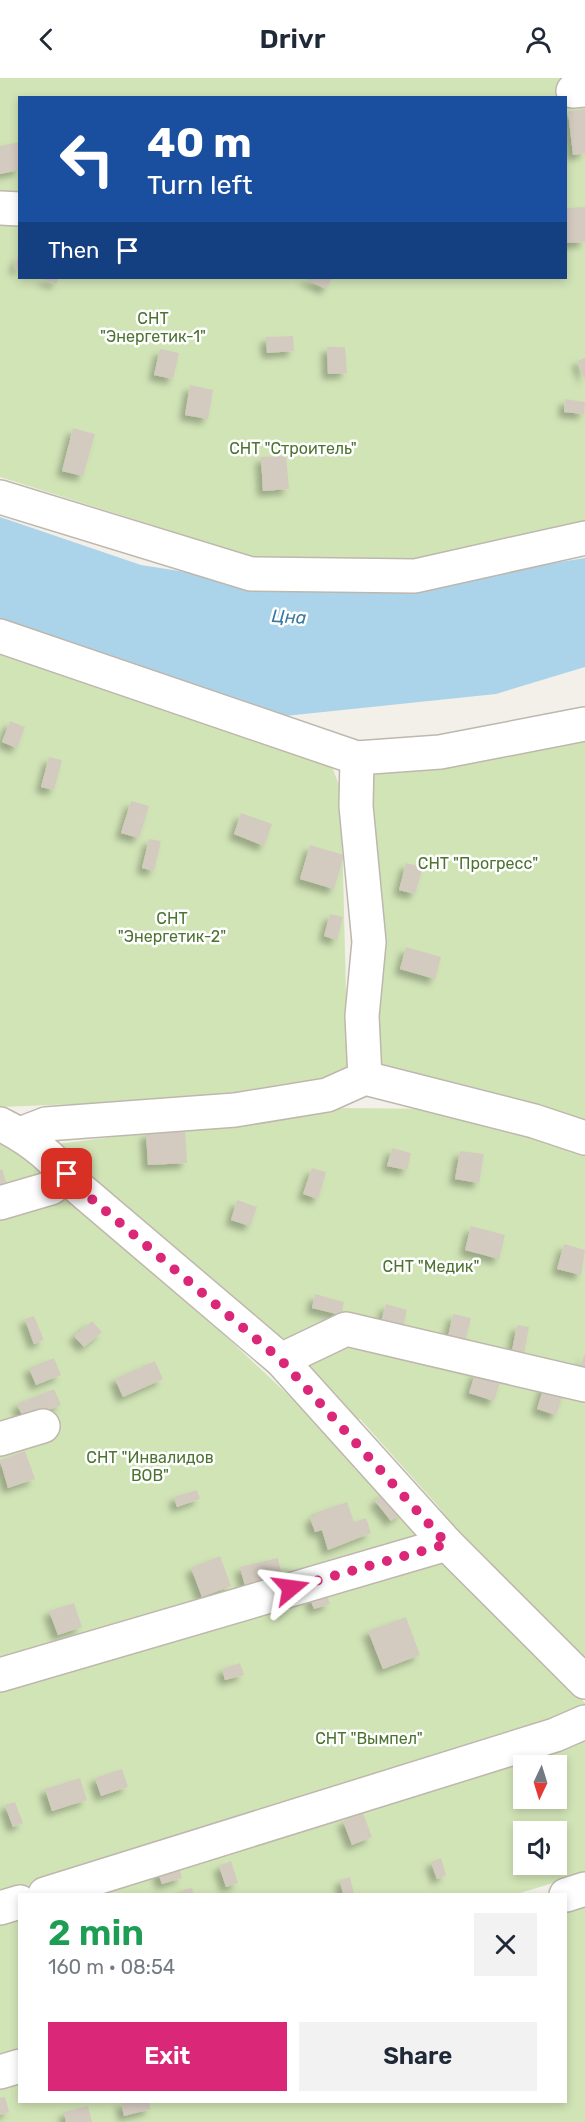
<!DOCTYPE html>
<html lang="en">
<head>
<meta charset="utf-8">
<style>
	body { margin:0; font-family:Rubik,sans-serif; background:#f2f2f3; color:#1f2937; height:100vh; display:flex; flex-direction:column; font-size:22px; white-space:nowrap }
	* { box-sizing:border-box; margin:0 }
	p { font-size:20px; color:#747a83 }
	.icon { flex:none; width:33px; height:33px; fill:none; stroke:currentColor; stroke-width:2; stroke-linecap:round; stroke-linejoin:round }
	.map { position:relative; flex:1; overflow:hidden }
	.drawer { position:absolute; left:18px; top:1815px; width:549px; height:210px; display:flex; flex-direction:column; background:#fff; border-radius:0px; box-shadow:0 3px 9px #0003 }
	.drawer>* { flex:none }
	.top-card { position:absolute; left:18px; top:18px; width:549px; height:183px; border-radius:0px; box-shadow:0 3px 9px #0003; background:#1a4fa0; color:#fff; overflow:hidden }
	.needle { width:39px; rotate:184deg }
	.buttons { position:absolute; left:513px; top:1677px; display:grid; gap:12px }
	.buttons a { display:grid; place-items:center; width:54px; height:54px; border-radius:0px; background:#fff; box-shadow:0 3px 9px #0003; font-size:30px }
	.pin { position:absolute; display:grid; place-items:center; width:51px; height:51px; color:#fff; margin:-26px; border-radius:12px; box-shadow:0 3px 9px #0006 }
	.me { position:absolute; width:66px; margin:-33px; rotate:74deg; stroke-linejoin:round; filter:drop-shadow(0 0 4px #0008) }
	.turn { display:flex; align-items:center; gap:21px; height:126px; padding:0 30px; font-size:27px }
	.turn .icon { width:78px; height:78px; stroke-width:2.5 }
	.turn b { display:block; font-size:42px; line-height:51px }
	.then { display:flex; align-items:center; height:57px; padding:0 30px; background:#0003; gap:12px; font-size:22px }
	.round { display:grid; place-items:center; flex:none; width:63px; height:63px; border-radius:0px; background:#f2f2f3 }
	.head { display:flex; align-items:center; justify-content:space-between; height:102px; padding:0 30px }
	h1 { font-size:36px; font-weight:600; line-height:45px; color:#1e9e55 }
	.primary-button { display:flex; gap:12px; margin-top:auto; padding:12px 30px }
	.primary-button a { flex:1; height:69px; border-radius:0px; background:#db2777; color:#fff; font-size:24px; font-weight:600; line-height:69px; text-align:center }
	.primary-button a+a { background:#f2f2f3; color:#1f2937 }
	header { display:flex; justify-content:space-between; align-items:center; height:78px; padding:0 30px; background:#fff; font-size:27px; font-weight:600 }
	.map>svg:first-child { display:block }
	.green { fill:#d1e4b6; fill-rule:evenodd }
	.water { fill:#abd4ea }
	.building { fill:#d4cbc0; filter:url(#shadow) }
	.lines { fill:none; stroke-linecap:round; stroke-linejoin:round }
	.minor-casing { stroke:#beb7ad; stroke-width:36 }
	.minor { stroke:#fff; stroke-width:33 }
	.route { stroke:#db2777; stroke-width:10; stroke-dasharray:0 18 }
	.labels { text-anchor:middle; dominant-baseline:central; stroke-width:5; stroke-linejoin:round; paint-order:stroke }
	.park-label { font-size:16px; fill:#4d7330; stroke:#fff }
	.water-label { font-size:18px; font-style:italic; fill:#387aa1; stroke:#fff }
</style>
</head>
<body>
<header><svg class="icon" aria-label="back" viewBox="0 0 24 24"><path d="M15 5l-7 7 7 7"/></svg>Drivr<svg class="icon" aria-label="person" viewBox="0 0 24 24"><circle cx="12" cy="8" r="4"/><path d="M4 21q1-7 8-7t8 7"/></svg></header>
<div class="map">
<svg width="585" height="2044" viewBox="0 0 585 2044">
	<defs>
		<filter id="shadow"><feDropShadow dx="-5.5" dy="5.5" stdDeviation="3" flood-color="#0004"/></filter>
	</defs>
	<rect width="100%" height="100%" fill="#f3f0e9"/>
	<g class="green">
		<path d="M0,0h585v450l-163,37 -160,1 -91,-35 -171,-54zM20,20h546v180h-546z"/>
		<path d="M0,574l85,31 243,72 13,36 7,281 -89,25 -259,10z"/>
		<path d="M585,661v387l-186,-51 -17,-11 -12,-28 -5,-253 16,-15z"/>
		<path d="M344,1030l95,1 146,44v507l-118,-116 -30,-39 -77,-86 -8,3 -52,-53 -7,-29 -29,-5 -207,-191z"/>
		<path d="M0,1062l43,24 346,326 28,36 -2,15 -415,126z"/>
		<path d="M431,1483h20l134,142v170l-68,21h-497l-1,159 -19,6v-378zM524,1688h32v32h-32zM524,1754h32v32h-32z"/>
		<path d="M585,1829v215h-585v-40l19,-6 1,26h546v-190z"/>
	</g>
	<path class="water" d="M0,439l141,48 135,21 140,-1 169,-27v109l-89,27 -211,22 -243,-79 -42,-17z"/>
	<g class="building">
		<path d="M585,31v44l-12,2 -5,-44z"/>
		<path d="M20,64v28l-20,4v-28z"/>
		<path d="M585,129v35l-19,1v-35z"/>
		<path d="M19,176h1v16l-6,-2z"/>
		<path d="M39,200h20l-3,6z"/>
		<path d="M303,200h29l-6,11z"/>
		<path d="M293,258l1,15 -27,2 -1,-16z"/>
		<path d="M327,269h18l2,26 -19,1z"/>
		<path d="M160,271l19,4 -6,26 -19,-4z"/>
		<path d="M585,280v22l-8,-19z"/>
		<path d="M190,307l23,5 -5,29 -23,-4z"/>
		<path d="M565,321l20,3 -1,12 -20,-2z"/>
		<path d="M73,350l22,6 -12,42 -21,-5z"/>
		<path d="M286,378l3,33 -26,2 -2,-34z"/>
		<path d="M10,643l15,6 -8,21 -15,-6z"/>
		<path d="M49,679l13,3 -8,30 -13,-3z"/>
		<path d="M131,723l18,5 -10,32 -18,-5z"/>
		<path d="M241,735l31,11 -8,22 -30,-12z"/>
		<path d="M149,761l12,2 -7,30 -12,-3z"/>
		<path d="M310,767l34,10 -10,34 -34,-10z"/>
		<path d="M406,785l17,4 -8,27 -16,-4z"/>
		<path d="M330,836l13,3 -6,23 -13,-4z"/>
		<path d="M406,869l35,10 -6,22 -35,-10z"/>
		<path d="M185,1052l2,33 -39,2 -2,-32z"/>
		<path d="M392,1070l19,5 -4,17 -20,-4z"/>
		<path d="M460,1073l24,3 -5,29 -24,-4z"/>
		<path d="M312,1090l14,4 -8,27 -15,-5z"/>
		<path d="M2,1091l6,20 -8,2v-21z"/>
		<path d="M237,1122l20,7 -7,19 -19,-6z"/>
		<path d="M471,1148l34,9 -6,24 -34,-9z"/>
		<path d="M564,1166l21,6 -4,25 -24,-6z"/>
		<path d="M315,1216l29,8 -3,13 -29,-7z"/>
		<path d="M386,1226l21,6 -5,20 -22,-5z"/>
		<path d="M453,1236l18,4 -7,28 -17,-5z"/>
		<path d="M34,1238l10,24 -10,4 -9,-25z"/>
		<path d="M92,1243l10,11 -18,15 -10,-11z"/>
		<path d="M517,1247l12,2 -6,31 -12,-2z"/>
		<path d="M585,1275v15l-5,-1z"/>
		<path d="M54,1280l7,17 -25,10 -7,-17z"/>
		<path d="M155,1283l8,18 -40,18 -8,-18z"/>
		<path d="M476,1293l25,8 -7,22 -25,-8z"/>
		<path d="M545,1305l20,6 -9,26 -19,-6z"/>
		<path d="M54,1311l7,16 -37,15 -7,-16z"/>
		<path d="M25,1373l10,28 -27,9 -8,-28z"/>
		<path d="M197,1412l3,9 -23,8 -3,-10z"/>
		<path d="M387,1414l16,20 -12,9 -16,-20z"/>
		<path d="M347,1424l7,20 12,-4 5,15 -43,17 -6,-20 -7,2 -5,-14 6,-2 -1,-3z"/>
		<path d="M220,1478l11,30 -29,11 -11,-29z"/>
		<path d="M278,1480l4,19 -37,9 -5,-19z"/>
		<path d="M325,1512l5,14 -16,5 -5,-13z"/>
		<path d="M74,1525l8,24 -24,8 -9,-24z"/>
		<path d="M406,1539l14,38 -37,14 -15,-38z"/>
		<path d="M240,1585l4,12 -19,5 -3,-11z"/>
		<path d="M122,1691l6,18 -27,9 -6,-18z"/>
		<path d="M80,1700l7,22 -35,11 -7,-22z"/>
		<path d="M15,1724l8,21 -10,4 -8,-22z"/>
		<path d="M363,1735l9,24 -20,8 -9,-24z"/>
		<path d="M441,1780l5,17 -9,4 -6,-17z"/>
		<path d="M231,1783l7,22 -12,4 -7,-21z"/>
		<path d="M178,1786l4,14 -20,6 -5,-14z"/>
		<path d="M350,1799l4,17h-11l-3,-14z"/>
		<path d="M192,1810l2,6h-10l-1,-4z"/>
		<path d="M5,2019l4,15 -9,3v-17z"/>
		<path d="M121,2024h28l2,7 -27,7z"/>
		<path d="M88,2028l4,16h-26l-2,-10z"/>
	</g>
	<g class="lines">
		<g class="minor-casing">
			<g id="minor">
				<path d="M573,13l12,-1"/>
				<path d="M0,130l20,1"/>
				<path d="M0,419l251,77 164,2 170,-38"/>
				<path d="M0,558l357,122 83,-6 145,-28"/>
				<path d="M357,680l-1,48 13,136 -7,74 3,62"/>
				<path d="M0,1046c35,17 54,36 80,65l201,171 166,184 138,138"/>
				<path d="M20,1056l26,-10 189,-14 92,-15 38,-17 169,43 51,17"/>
				<path d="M0,1125l51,-15 16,-13"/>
				<path d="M281,1282l65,-31 239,56"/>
				<path d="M0,1361l43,-13"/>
				<path d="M0,1597l447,-131"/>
				<path d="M45,1816l510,-159 30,-13"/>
				<path d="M566,1817l19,-6"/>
				<path d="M0,1830l20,-6"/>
				<path d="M0,1994l20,-6"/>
			</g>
		</g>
		<use href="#minor" class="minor"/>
	</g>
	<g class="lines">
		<path class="route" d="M67,1096l13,15 201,171 166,184 -156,44"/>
	</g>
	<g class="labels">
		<g class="park-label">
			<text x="153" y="240">СНТ<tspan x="153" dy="18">"Энергетик-1"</tspan></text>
			<text x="293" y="370">СНТ "Строитель"</text>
			<text x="478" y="785">СНТ "Прогресс"</text>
			<text x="172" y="840">СНТ<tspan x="172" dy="18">"Энергетик-2"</tspan></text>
			<text x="431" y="1188">СНТ "Медик"</text>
			<text x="150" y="1379">СНТ "Инвалидов<tspan x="150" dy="18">ВОВ"</tspan></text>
			<text x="369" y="1660">СНТ "Вымпел"</text>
		</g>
		<g class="water-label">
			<text transform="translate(289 539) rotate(3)">Цна</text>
		</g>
	</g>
</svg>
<div class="buttons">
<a><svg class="needle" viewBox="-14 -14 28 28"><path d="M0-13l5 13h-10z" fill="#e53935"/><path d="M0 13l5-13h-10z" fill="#747a83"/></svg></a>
<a><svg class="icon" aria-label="sound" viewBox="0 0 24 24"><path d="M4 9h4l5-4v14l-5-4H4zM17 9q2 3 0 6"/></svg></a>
</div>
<div class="pin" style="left:67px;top:1096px;background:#d93025"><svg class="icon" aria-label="arrive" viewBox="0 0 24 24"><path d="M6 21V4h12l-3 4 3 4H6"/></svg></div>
<svg class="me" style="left:291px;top:1510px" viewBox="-20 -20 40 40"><path d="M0-17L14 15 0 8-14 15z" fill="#db2777" stroke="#fff" stroke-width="4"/></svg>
<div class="top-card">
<div class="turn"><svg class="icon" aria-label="left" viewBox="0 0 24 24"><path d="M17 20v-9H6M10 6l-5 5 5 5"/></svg><div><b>40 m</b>Turn left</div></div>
<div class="then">Then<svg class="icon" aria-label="arrive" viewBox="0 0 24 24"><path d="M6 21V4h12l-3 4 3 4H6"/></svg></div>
</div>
<section class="drawer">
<div class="head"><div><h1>2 min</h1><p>160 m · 08:54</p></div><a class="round"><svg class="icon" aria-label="close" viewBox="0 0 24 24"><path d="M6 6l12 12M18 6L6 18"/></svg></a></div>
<div class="primary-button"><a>Exit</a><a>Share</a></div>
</section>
</div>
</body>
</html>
